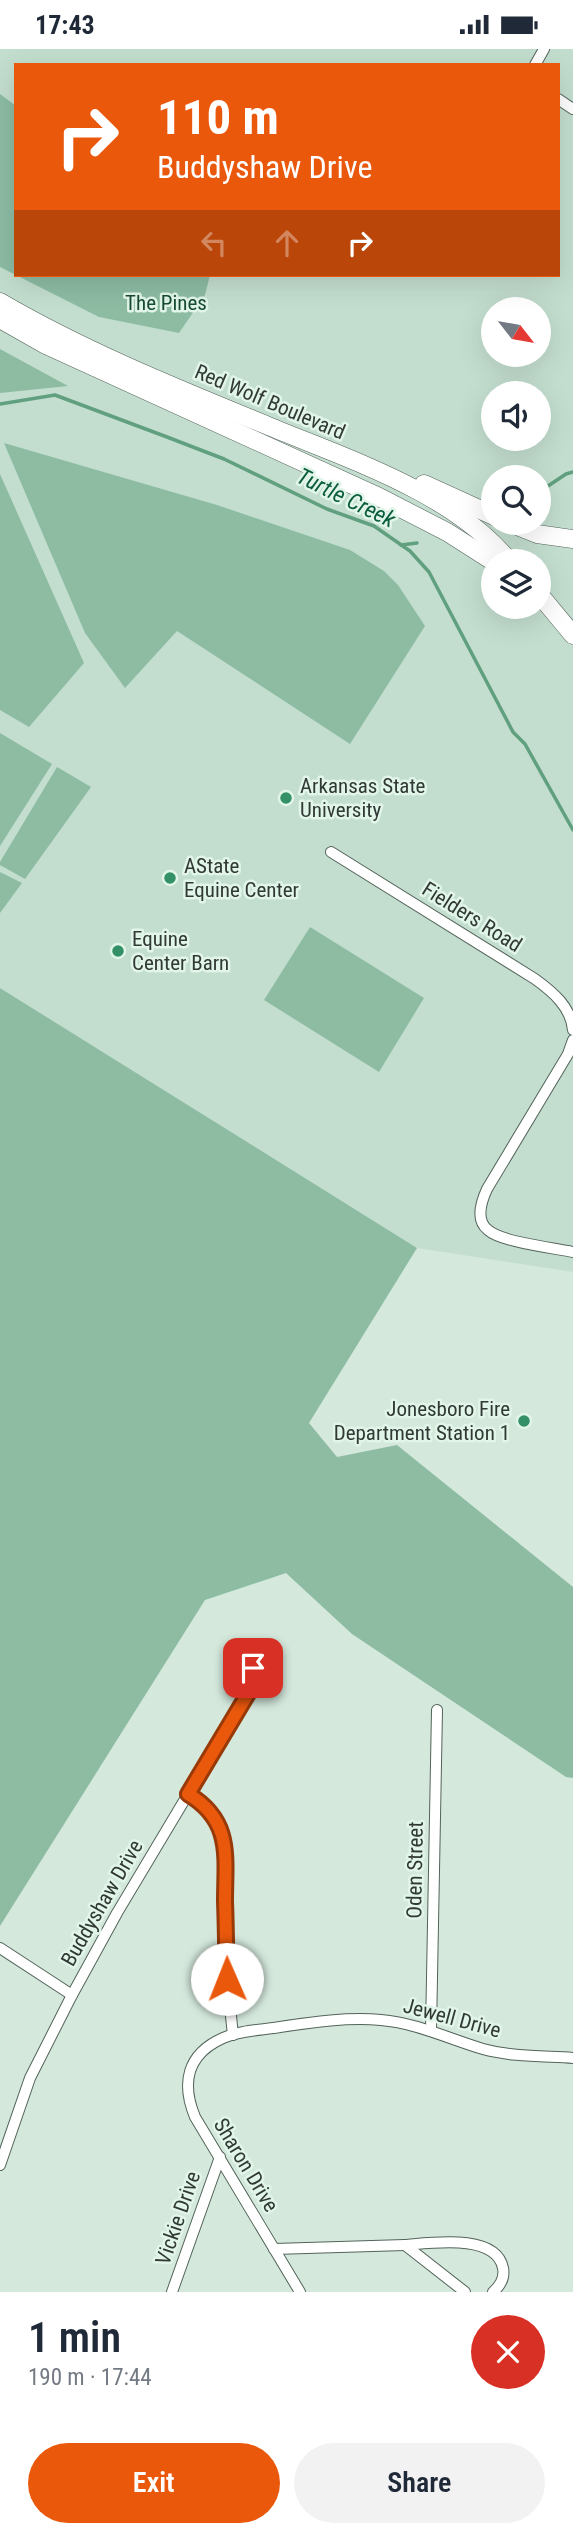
<!DOCTYPE html>
<html lang="en">
<head>
<meta charset="utf-8">
<style>
	body { margin:0; font-family:"Roboto Condensed",sans-serif; background:#f2f2f3; color:#1f2937; height:100vh; display:flex; flex-direction:column; font-size:26px; white-space:nowrap }
	* { box-sizing:border-box; margin:0 }
	p { font-size:23px; color:#747a83 }
	.icon { flex:none; width:38px; height:38px; fill:none; stroke:currentColor; stroke-width:2; stroke-linecap:round; stroke-linejoin:round }
	.map { position:relative; height:2243px; overflow:hidden }
	.panel { display:flex; flex-direction:column; background:#fff; flex:1 }
	.panel>* { flex:none }
	.top-card { position:absolute; left:14px; top:14px; width:546px; height:214px; border-radius:0px; box-shadow:0 7px 28px #0002; background:#ea580c; color:#fff; overflow:hidden }
	.needle { width:46px; rotate:121deg }
	.controls { position:absolute; left:481px; top:248px; display:grid; gap:14px }
	.controls a { display:grid; place-items:center; width:70px; height:70px; border-radius:50%; background:#fff; box-shadow:0 7px 28px #0002; font-size:35px }
	.pin { position:absolute; display:grid; place-items:center; width:60px; height:60px; color:#fff; margin:-30px; border-radius:14px; box-shadow:0 4px 10px #0006 }
	.me { position:absolute; width:77px; margin:-38px; rotate:359deg; stroke-linejoin:round; filter:drop-shadow(0 0 5px #0008) }
	.turn { display:flex; align-items:center; gap:24px; height:147px; padding:0 28px; font-size:32px }
	.turn .icon { width:91px; height:91px; stroke-width:2.5 }
	.turn b { display:block; font-size:49px; line-height:60px }
	.lanes { display:flex; align-items:center; height:66px; padding:0 28px; background:#0003; justify-content:center; gap:35px; direction:ltr }
	.lanes .off { opacity:.35 }
	.round { display:grid; place-items:center; flex:none; width:74px; height:74px; border-radius:37px; background:#f2f2f3 }
	.headline { display:flex; align-items:center; justify-content:space-between; height:119px; padding:0 28px }
	h1 { font-size:42px; font-weight:600; line-height:52px }
	.primary-button { display:flex; gap:14px; margin-top:auto; padding:14px 28px }
	.primary-button a { flex:1; height:80px; border-radius:42px; background:#ea580c; color:#fff; font-size:28px; font-weight:600; line-height:80px; text-align:center }
	.primary-button a+a { background:#f2f2f3; color:#1f2937 }
	.status { display:flex; justify-content:space-between; align-items:center; height:49px; padding:0 35px; background:#fff; direction:ltr }
	.status svg { height:19px; fill:currentColor }
	.map>svg:first-child { display:block }
	.built { fill:#c3decf; fill-rule:evenodd }
	.green { fill:#8dbca3 }
	.lines { fill:none; stroke-linecap:round; stroke-linejoin:round }
	.stream { stroke:#60a07f; stroke-width:3.5 }
	.minor-casing { stroke:#53645a; stroke-width:12 }
	.trunk-casing { stroke:#53645a; stroke-width:19 }
	.minor { stroke:#fff; stroke-width:10 }
	.trunk { stroke:#fff; stroke-width:18 }
	.route-casing { stroke:#983908; stroke-width:18 }
	.route { stroke:#ea580c; stroke-width:12 }
	.poi-dot { fill:#349067; stroke:#e1f5e9; stroke-width:2.5 }
	.labels { text-anchor:middle; dominant-baseline:central; stroke-width:5; stroke-linejoin:round; paint-order:stroke }
	.park-label { font-size:21px; fill:#174b33; stroke:#e1f5e9 }
	.street-label { font-size:21px; fill:#313935; stroke:#e1f5e9 }
	.poi-label { font-size:21px; fill:#313935; stroke:#e1f5e9; text-anchor:start }
	.water-label { font-size:23px; font-style:italic; fill:#0b5d3e; stroke:#e1f5e9 }
</style>
</head>
<body>
<div class="status"><b>17:43</b><svg viewBox="0 0 49 12"><path d="M0 12V9h3v3zM5 12V6h3v6zM10 12V3h3v9zM15 12V0h3v12zM26 1h20v11H26zM47 4h2v5h-2z"/></svg></div>
<div class="map">
<svg width="573" height="2243" viewBox="0 0 573 2243">
	<rect width="100%" height="100%" fill="#d4e8dc"/>
	<path class="built" d="M0,0h573v1223l-156,-24 -417,-260zM16,16h542v210h-542zM494,261h45v45h-45zM494,345h45v45h-45zM494,429h45v45h-45zM494,513h45v45h-45z"/>
	<g class="green">
		<path d="M0,45l16,12v169h194l-5,20 -26,38 -80,-16 -99,-50z"/>
		<path d="M0,300l68,37 -68,7z"/>
		<path d="M4,394l213,62 133,45 34,21 14,14 27,41 -75,118 -173,-113 -52,57 -40,-55z"/>
		<path d="M0,425l84,189 -55,64 -29,-17z"/>
		<path d="M0,684l52,31 -52,82z"/>
		<path d="M57,718l34,20 -66,92 -25,-14v-3z"/>
		<path d="M0,823l22,11 -22,30z"/>
		<path d="M310,878l114,71 -45,74 -115,-72z"/>
		<path d="M0,939l417,260 -108,175 28,34 60,-12 176,142v191l-7,-1 -214,-143 -66,-61 -81,27 -205,326z"/>
	</g>
	<g class="lines">
		<g class="stream">
			<path d="M0,355l55,-9 112,42 57,22 103,50 47,17 36,25 19,21 84,160 12,12 48,86"/>
			<path d="M539,443l27,-18 7,-2"/>
			<path d="M401,496l16,-2"/>
		</g>
		<g class="minor-casing">
			<g id="minor">
				<path d="M535,16l9,-16"/>
				<path d="M558,50l15,10"/>
				<path d="M331,803l204,127c18,13 36,28 38,51"/>
				<path d="M573,991l-5,14 -81,135c-6,13 -12,31 1,41 13,12 66,18 85,22"/>
				<path d="M188,1745l12,7 14,14 11,30 2,134 6,56"/>
				<path d="M0,1899l72,47"/>
				<path d="M431,1982l6,-321"/>
				<path d="M0,2116l30,-87 42,-83 45,-82 132,-221 4,-11v-13"/>
				<path d="M274,2200l131,-4"/>
				<path d="M172,2243l48,-135"/>
				<path d="M300,2243l-105,-175c-14,-34 -8,-63 28,-79 17,-8 40,-8 57,-11 33,-5 68,-10 101,-7 36,3 68,19 102,29 29,8 61,7 90,9"/>
				<path d="M465,2243l-60,-47c26,-2 91,-12 98,23 2,10 -3,18 -10,24"/>
			</g>
		</g>
		<g class="trunk-casing">
			<g id="trunk">
				<path d="M0,253c84,49 176,86 266,123 81,34 187,67 244,137"/>
				<path d="M0,270l44,25 335,153 68,35 47,30"/>
				<path d="M424,435l70,32"/>
				<path d="M510,474l27,11 36,5"/>
				<path d="M539,545l34,41"/>
			</g>
		</g>
		<use href="#minor" class="minor"/>
		<use href="#trunk" class="trunk"/>
	</g>
	<g class="lines">
		<g class="route-casing">
			<path id="route" d="M227,1930c-1,-26 -1,-52 -2,-78 0,-44 8,-80 -37,-107l61,-102 4,-11v-13"/>
		</g>
		<use href="#route" class="route"/>
	</g>
	<g class="poi-dot">
		<circle cx="286" cy="749" r="7"/>
		<circle cx="170" cy="829" r="7"/>
		<circle cx="118" cy="902" r="7"/>
		<circle cx="524" cy="1372" r="7"/>
	</g>
	<g class="labels">
		<g class="park-label">
			<text x="166" y="254">The Pines</text>
		</g>
		<g class="street-label">
			<text transform="translate(270 353) rotate(23)">Red Wolf Boulevard</text>
			<text transform="translate(472 868) rotate(32)">Fielders Road</text>
			<text transform="translate(415 1821) rotate(-89)">Oden Street</text>
			<text transform="translate(102 1854) rotate(-60)">Buddyshaw Drive</text>
			<text transform="translate(452 1969) rotate(15)">Jewell Drive</text>
			<text transform="translate(246 2116) rotate(59)">Sharon Drive</text>
			<text transform="translate(178 2169) rotate(-71)">Vickie Drive</text>
		</g>
		<g class="poi-label">
			<text x="300" y="737">Arkansas State<tspan x="300" dy="24">University</tspan></text>
			<text x="184" y="817">AState<tspan x="184" dy="24">Equine Center</tspan></text>
			<text x="132" y="890">Equine<tspan x="132" dy="24">Center Barn</tspan></text>
			<text x="510" y="1360" text-anchor="end">Jonesboro Fire<tspan x="510" dy="24">Department Station 1</tspan></text>
		</g>
		<g class="water-label">
			<text transform="translate(346 449) rotate(26)">Turtle Creek</text>
		</g>
	</g>
</svg>
<div class="controls">
<a><svg class="needle" viewBox="-14 -14 28 28"><path d="M0-13l5 13h-10z" fill="#e53935"/><path d="M0 13l5-13h-10z" fill="#747a83"/></svg></a>
<a><svg class="icon" aria-label="sound" viewBox="0 0 24 24"><path d="M4 9h4l5-4v14l-5-4H4zM17 9q2 3 0 6"/></svg></a>
<a><svg class="icon" aria-label="search" viewBox="0 0 24 24"><circle cx="10" cy="10" r="6"/><path d="M15 15l6 6"/></svg></a>
<a><svg class="icon" aria-label="layers" viewBox="0 0 24 24"><path d="M12 4l9 5-9 5-9-5zM3 14l9 5 9-5"/></svg></a>
</div>
<div class="pin" style="left:253px;top:1619px;background:#d93025"><svg class="icon" aria-label="arrive" viewBox="0 0 24 24"><path d="M6 21V4h12l-3 4 3 4H6"/></svg></div>
<svg class="me" style="left:227px;top:1930px" viewBox="-20 -20 40 40"><circle r="19" fill="#fff"/><path d="M0-13L10 11 0 6-10 11z" fill="#ea580c"/></svg>
<div class="top-card">
<div class="turn"><svg class="icon" aria-label="right" viewBox="0 0 24 24"><path d="M7 20v-9h11M14 6l5 5-5 5"/></svg><div><b>110 m</b>Buddyshaw Drive</div></div>
<div class="lanes"><svg class="icon off" aria-label="left" viewBox="0 0 24 24"><path d="M17 20v-9H6M10 6l-5 5 5 5"/></svg><svg class="icon off" aria-label="ahead" viewBox="0 0 24 24"><path d="M12 20V5M6 11l6-6 6 6"/></svg><svg class="icon" aria-label="right" viewBox="0 0 24 24"><path d="M7 20v-9h11M14 6l5 5-5 5"/></svg></div>
</div>
</div>
<section class="panel">
<div class="headline"><div><h1>1 min</h1><p>190 m · 17:44</p></div><a class="round" style="background:#d93025;color:#fff"><svg class="icon" aria-label="close" viewBox="0 0 24 24"><path d="M6 6l12 12M18 6L6 18"/></svg></a></div>
<div class="primary-button"><a>Exit</a><a>Share</a></div>
</section>
</body>
</html>
